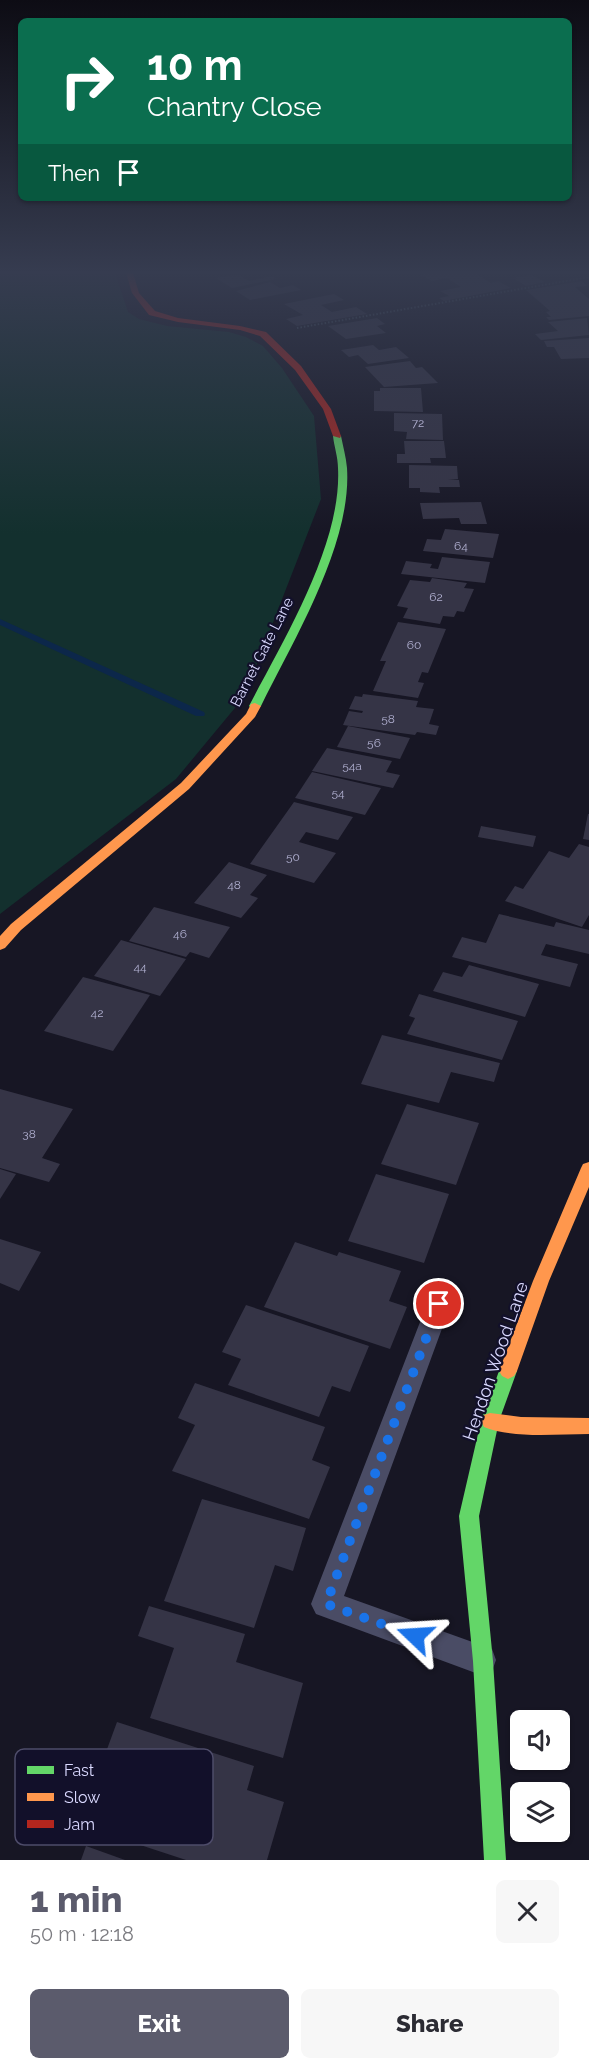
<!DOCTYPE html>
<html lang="en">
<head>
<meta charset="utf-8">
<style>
	body { margin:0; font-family:Raleway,sans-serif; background:#f7f7f7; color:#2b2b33; height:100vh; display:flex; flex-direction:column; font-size:22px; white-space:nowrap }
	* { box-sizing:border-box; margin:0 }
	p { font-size:20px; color:#7c7c81 }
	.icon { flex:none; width:33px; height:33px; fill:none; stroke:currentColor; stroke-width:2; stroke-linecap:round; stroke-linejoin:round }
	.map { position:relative; height:1860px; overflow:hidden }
	.side { display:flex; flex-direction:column; background:#fff; flex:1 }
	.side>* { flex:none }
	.hud { position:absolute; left:18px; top:18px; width:554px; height:183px; border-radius:9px; box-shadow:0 2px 4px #0004; background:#0b6e4f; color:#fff; overflow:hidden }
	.fabs { position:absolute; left:510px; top:1710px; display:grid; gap:12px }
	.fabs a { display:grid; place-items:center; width:60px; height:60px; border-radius:9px; background:#fff; box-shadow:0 2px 4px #0004; font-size:30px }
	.pin { position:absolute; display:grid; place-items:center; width:51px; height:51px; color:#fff; margin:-26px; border:3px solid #fff; border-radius:50%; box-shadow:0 2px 6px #0007 }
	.me { position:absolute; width:66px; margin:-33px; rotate:290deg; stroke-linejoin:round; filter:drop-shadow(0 0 4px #0008) }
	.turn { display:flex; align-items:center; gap:21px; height:126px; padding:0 30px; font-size:27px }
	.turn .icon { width:78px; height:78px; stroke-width:2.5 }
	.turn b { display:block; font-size:42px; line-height:51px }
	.then { display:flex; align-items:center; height:57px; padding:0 30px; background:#0003; gap:12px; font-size:22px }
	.round { display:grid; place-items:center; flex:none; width:63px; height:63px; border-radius:9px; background:#f7f7f7 }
	.head { display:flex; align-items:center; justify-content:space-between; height:102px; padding:0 30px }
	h1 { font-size:36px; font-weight:800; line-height:45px; color:#5b5b6c }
	.primary-button { display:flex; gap:12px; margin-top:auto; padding:12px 30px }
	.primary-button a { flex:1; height:69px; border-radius:9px; background:#5b5b6c; color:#fff; font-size:24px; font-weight:800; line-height:69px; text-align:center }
	.primary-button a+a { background:#f7f7f7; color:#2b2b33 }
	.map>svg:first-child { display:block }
	.green { fill:#13302e }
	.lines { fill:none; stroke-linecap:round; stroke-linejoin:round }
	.stream { fill:#0c274a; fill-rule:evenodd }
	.building { fill:#353446 }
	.path { stroke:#435260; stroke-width:2; stroke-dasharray:1.5 2; stroke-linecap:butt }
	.lane { fill:#4a4c65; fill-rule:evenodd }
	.fast { fill:#63d668; fill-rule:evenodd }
	.slow { fill:#ff974d; fill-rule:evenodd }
	.jam { fill:#b3261e; fill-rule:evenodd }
	.route { stroke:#1a73e8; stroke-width:10; stroke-dasharray:0 18 }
	.labels { text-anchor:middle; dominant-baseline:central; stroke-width:4.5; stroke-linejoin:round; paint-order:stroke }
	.number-label { font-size:12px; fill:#b1b0d1 }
	.street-label { font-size:15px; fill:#dad9ff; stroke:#12102a }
	.near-street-label { font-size:18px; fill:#dad9ff; stroke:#12102a }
	.key { fill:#12102a; stroke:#4e4c6a; stroke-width:1.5 }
	.key-label { font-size:16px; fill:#dad9ff }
</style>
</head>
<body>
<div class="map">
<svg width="589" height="1860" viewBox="0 0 589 1860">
	<rect width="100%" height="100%" fill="#171624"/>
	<path class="green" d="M0,273h115l13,39 11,7 28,7 62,6 17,5 17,9 19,22 32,48 7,83 -77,198 -68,82 -176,135z"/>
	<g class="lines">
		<path class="stream" d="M0,619l204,93 1,2 -1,2h-8l-196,-91z"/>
	</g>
	<g class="building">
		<path d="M428,273h47l16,10 7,-2 13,7 -67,13 -5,-3 10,-2 -9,-5 21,-4 -14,-9 -15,3 -11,-6z"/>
		<path d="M232,275h7l10,6 23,-5 4,3 -44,9 -16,-10z"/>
		<path d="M531,275l14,7 -19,4 -13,-8z"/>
		<path d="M582,281l5,5 -12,1 14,12v17l-40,4 -3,-3h5l-5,-5 4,-1 -24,-21z"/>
		<path d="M270,282l10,6 13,-3 8,5 -51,10 -14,-9z"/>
		<path d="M334,294l10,6 -23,5 11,7 24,-5 11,7 -70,12 -11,-7 17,-4 -19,-11z"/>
		<path d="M377,318l8,6 -8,2 9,7 -40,6 -18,-13z"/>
		<path d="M587,318l2,17 -48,5 -6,-6 23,-3 -10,-9z"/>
		<path d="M589,338v20l-28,1 -7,-12h-7l-3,-6z"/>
		<path d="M373,345l6,5 17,-3 13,11 -41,6 -10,-9 -9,2 -8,-7z"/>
		<path d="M410,361l6,7 6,-1 16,16 -54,4 -19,-20z"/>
		<path d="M380,388h41l2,24 -49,-1v-20h6z"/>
		<path d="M394,413l48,1 1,26 -37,-1 1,-7 -13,-1z"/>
		<path d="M404,441h40l2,17h-16l1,5h-34v-9h8z"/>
		<path d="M409,465l48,1 1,13h-10l11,1 1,7h-21l1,6 -20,-1v-4h-11z"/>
		<path d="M481,502l6,22h-26l-2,-6 -36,1 -3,-16z"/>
		<path d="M445,529l54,5 -6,24 -70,-7 4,-12 14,1z"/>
		<path d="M442,557l48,5 -5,21 -84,-9 5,-13 26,3 -2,4 8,1z"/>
		<path d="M432,578l35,5 -3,5 10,1 -10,23 -7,-1 -3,6 -11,-1 -3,8 -37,-6 5,-10 -11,-2 13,-26 20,2z"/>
		<path d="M398,622l48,7 -18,44 -6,-1 -4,10 6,1 -6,15 -45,-7 13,-30h-6z"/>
		<path d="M363,694l55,7 -2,6 18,2 -5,15 10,2 -3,9 -19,-3 -2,3 -72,-10 6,-14 13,2 1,-2 -14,-2 6,-13 7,1z"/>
		<path d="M348,726l62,12 -10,21 -63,-12z"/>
		<path d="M327,748l65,13 -6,11 14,3 -7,13 -81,-17z"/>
		<path d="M312,772l69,16 -16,27 -70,-17z"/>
		<path d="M294,802l59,15 -15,23 -32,-8 -7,10 37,11 -22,30 -64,-19z"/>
		<path d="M588,814h1v26l-6,-1z"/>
		<path d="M481,826l55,10 -3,11 -55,-10z"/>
		<path d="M579,844l10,3v68l-7,12 -77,-26 10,-15 8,3 26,-38 20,7z"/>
		<path d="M229,862l38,13 -17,20 8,3 -17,20 -47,-15z"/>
		<path d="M154,907l76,20 -21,31 -19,-6 -4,5 -57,-16z"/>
		<path d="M499,914l55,13 2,-5 33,8v24l-43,-10 -5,11 37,9 -8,23 -118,-30 10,-20 24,6z"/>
		<path d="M121,940l65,19 -26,37 -66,-20z"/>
		<path d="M469,965l70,19 -14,33 -92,-26 10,-19 19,5z"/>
		<path d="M83,977l67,18 -37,56 -69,-20z"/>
		<path d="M419,994l99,27 -16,39 -95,-26 8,-16 -6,-2z"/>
		<path d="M382,1035l118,28 -6,19 -43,-10 -12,31 -78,-19z"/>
		<path d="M0,1089l73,20 -31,49 18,6 -11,18 -49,-14z"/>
		<path d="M407,1104l72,19 -23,62 -75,-21z"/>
		<path d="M0,1169l16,5 -16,25z"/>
		<path d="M376,1174l73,20 -25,69 -76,-22z"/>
		<path d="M0,1239l41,13 -22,39 -19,-8z"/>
		<path d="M295,1242l42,14 2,-4 62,19 -12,30 18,6 -17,42 -126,-42z"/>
		<path d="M246,1305l123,41 -19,46 -18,-6 -13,31 -91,-32 13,-26 -19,-7z"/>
		<path d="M195,1383l130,44 -13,33 18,7 -21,52 -137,-48 23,-46 -17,-7z"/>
		<path d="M202,1499l104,29 -13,43 -18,-6 -21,63 -90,-27z"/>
		<path d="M149,1606l96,28 -9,28 67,21 -20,75 -133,-40 24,-70 -36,-12z"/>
		<path d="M117,1722l137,44 -7,24 37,12 -17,58h-81l-67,-22 15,-43 -39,-13z"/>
		<path d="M86,1846l39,14h-44z"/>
	</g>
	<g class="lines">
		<path class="path" d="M297,328l292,-51"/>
		<path class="lane" d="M439,1294l9,3 3,7 -107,292 148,53 4,11 -4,11 -11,4 -165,-61 -5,-10 116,-300 3,-7z"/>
		<g class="fast">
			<path d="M337,433l4,3c2,10 5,21 6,32 5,76 -53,171 -86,238l-6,3 -4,-1 -2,-2c35,-67 93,-162 89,-238 0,-11 -4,-22 -5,-32z"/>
			<path d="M508,1363l6,3 3,5 -18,50 -20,95 14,145 13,199h-22l-11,-199 -14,-145 22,-95 18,-50 3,-5z"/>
		</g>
		<g class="slow">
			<path d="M255,703l6,3 -6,11 -66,72 -168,141 -16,18 -5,2v-14l11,-12 170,-141 65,-69 5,-10z"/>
			<path d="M589,1162v25l-40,94 -32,90 -3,5 -6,3 -6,-3 -3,-5 34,-90 48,-113 2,-4z"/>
			<path d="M490,1413l31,4 68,1v16c-33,0 -74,5 -105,-7l-3,-6 3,-6z"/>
		</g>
		<path class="jam" d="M126,273h7l6,20 16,18 23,7 62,8 26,6 35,34 30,43 10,27 -1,2 -7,-2 -10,-27 -28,-39 -35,-34 -20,-6 -62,-8 -29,-7 -17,-22z"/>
	</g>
	<linearGradient id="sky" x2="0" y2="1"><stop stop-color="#0d0c14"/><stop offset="0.51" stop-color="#363c50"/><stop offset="1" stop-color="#363c50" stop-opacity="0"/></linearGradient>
	<rect width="589" height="534" fill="url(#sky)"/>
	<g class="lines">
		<path class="route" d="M415,1636l-89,-32 113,-300"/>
	</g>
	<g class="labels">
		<g class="number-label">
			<text x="418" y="423">72</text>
			<text x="461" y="546">64</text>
			<text x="436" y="597">62</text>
			<text x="414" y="645">60</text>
			<text x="388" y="719">58</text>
			<text x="374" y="743">56</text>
			<text x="352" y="766">54a</text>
			<text x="338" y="793">54</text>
			<text x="293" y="857">50</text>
			<text x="234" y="885">48</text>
			<text x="180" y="934">46</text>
			<text x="140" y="967">44</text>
			<text x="97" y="1013">42</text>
			<text x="29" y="1134">38</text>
		</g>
		<g class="street-label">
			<text transform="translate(262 652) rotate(-63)">Barnet Gate Lane</text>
		</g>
		<g class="near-street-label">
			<text transform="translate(495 1361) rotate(-71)">Hendon Wood Lane</text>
		</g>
	</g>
	<rect x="15" y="1749" width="198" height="96" rx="9" class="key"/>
	<rect x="27" y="1766" width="27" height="8" fill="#63d668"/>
	<rect x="27" y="1793" width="27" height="8" fill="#ff974d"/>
	<rect x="27" y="1820" width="27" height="8" fill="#b3261e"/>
	<g class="key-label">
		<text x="64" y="1776">Fast</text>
		<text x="64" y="1803">Slow</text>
		<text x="64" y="1830">Jam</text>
	</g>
</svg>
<div class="fabs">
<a><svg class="icon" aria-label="sound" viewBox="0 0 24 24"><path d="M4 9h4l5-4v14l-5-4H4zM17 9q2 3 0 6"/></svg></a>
<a><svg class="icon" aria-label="layers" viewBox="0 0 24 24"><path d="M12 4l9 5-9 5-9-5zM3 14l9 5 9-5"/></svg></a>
</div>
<div class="pin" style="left:439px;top:1304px;background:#d93025"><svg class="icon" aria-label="arrive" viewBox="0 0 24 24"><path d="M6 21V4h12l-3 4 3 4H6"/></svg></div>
<svg class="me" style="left:415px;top:1636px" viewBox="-20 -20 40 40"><path d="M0-17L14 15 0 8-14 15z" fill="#1a73e8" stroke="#fff" stroke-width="4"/></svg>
<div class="hud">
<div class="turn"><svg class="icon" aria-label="right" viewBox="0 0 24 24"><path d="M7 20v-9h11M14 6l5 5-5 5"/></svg><div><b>10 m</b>Chantry Close</div></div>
<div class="then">Then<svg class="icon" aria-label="arrive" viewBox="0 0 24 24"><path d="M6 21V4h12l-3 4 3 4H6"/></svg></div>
</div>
</div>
<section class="side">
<div class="head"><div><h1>1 min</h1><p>50 m · 12:18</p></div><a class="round"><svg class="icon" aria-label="close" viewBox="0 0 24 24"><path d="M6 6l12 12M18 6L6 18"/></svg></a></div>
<div class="primary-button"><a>Exit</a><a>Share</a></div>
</section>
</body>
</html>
